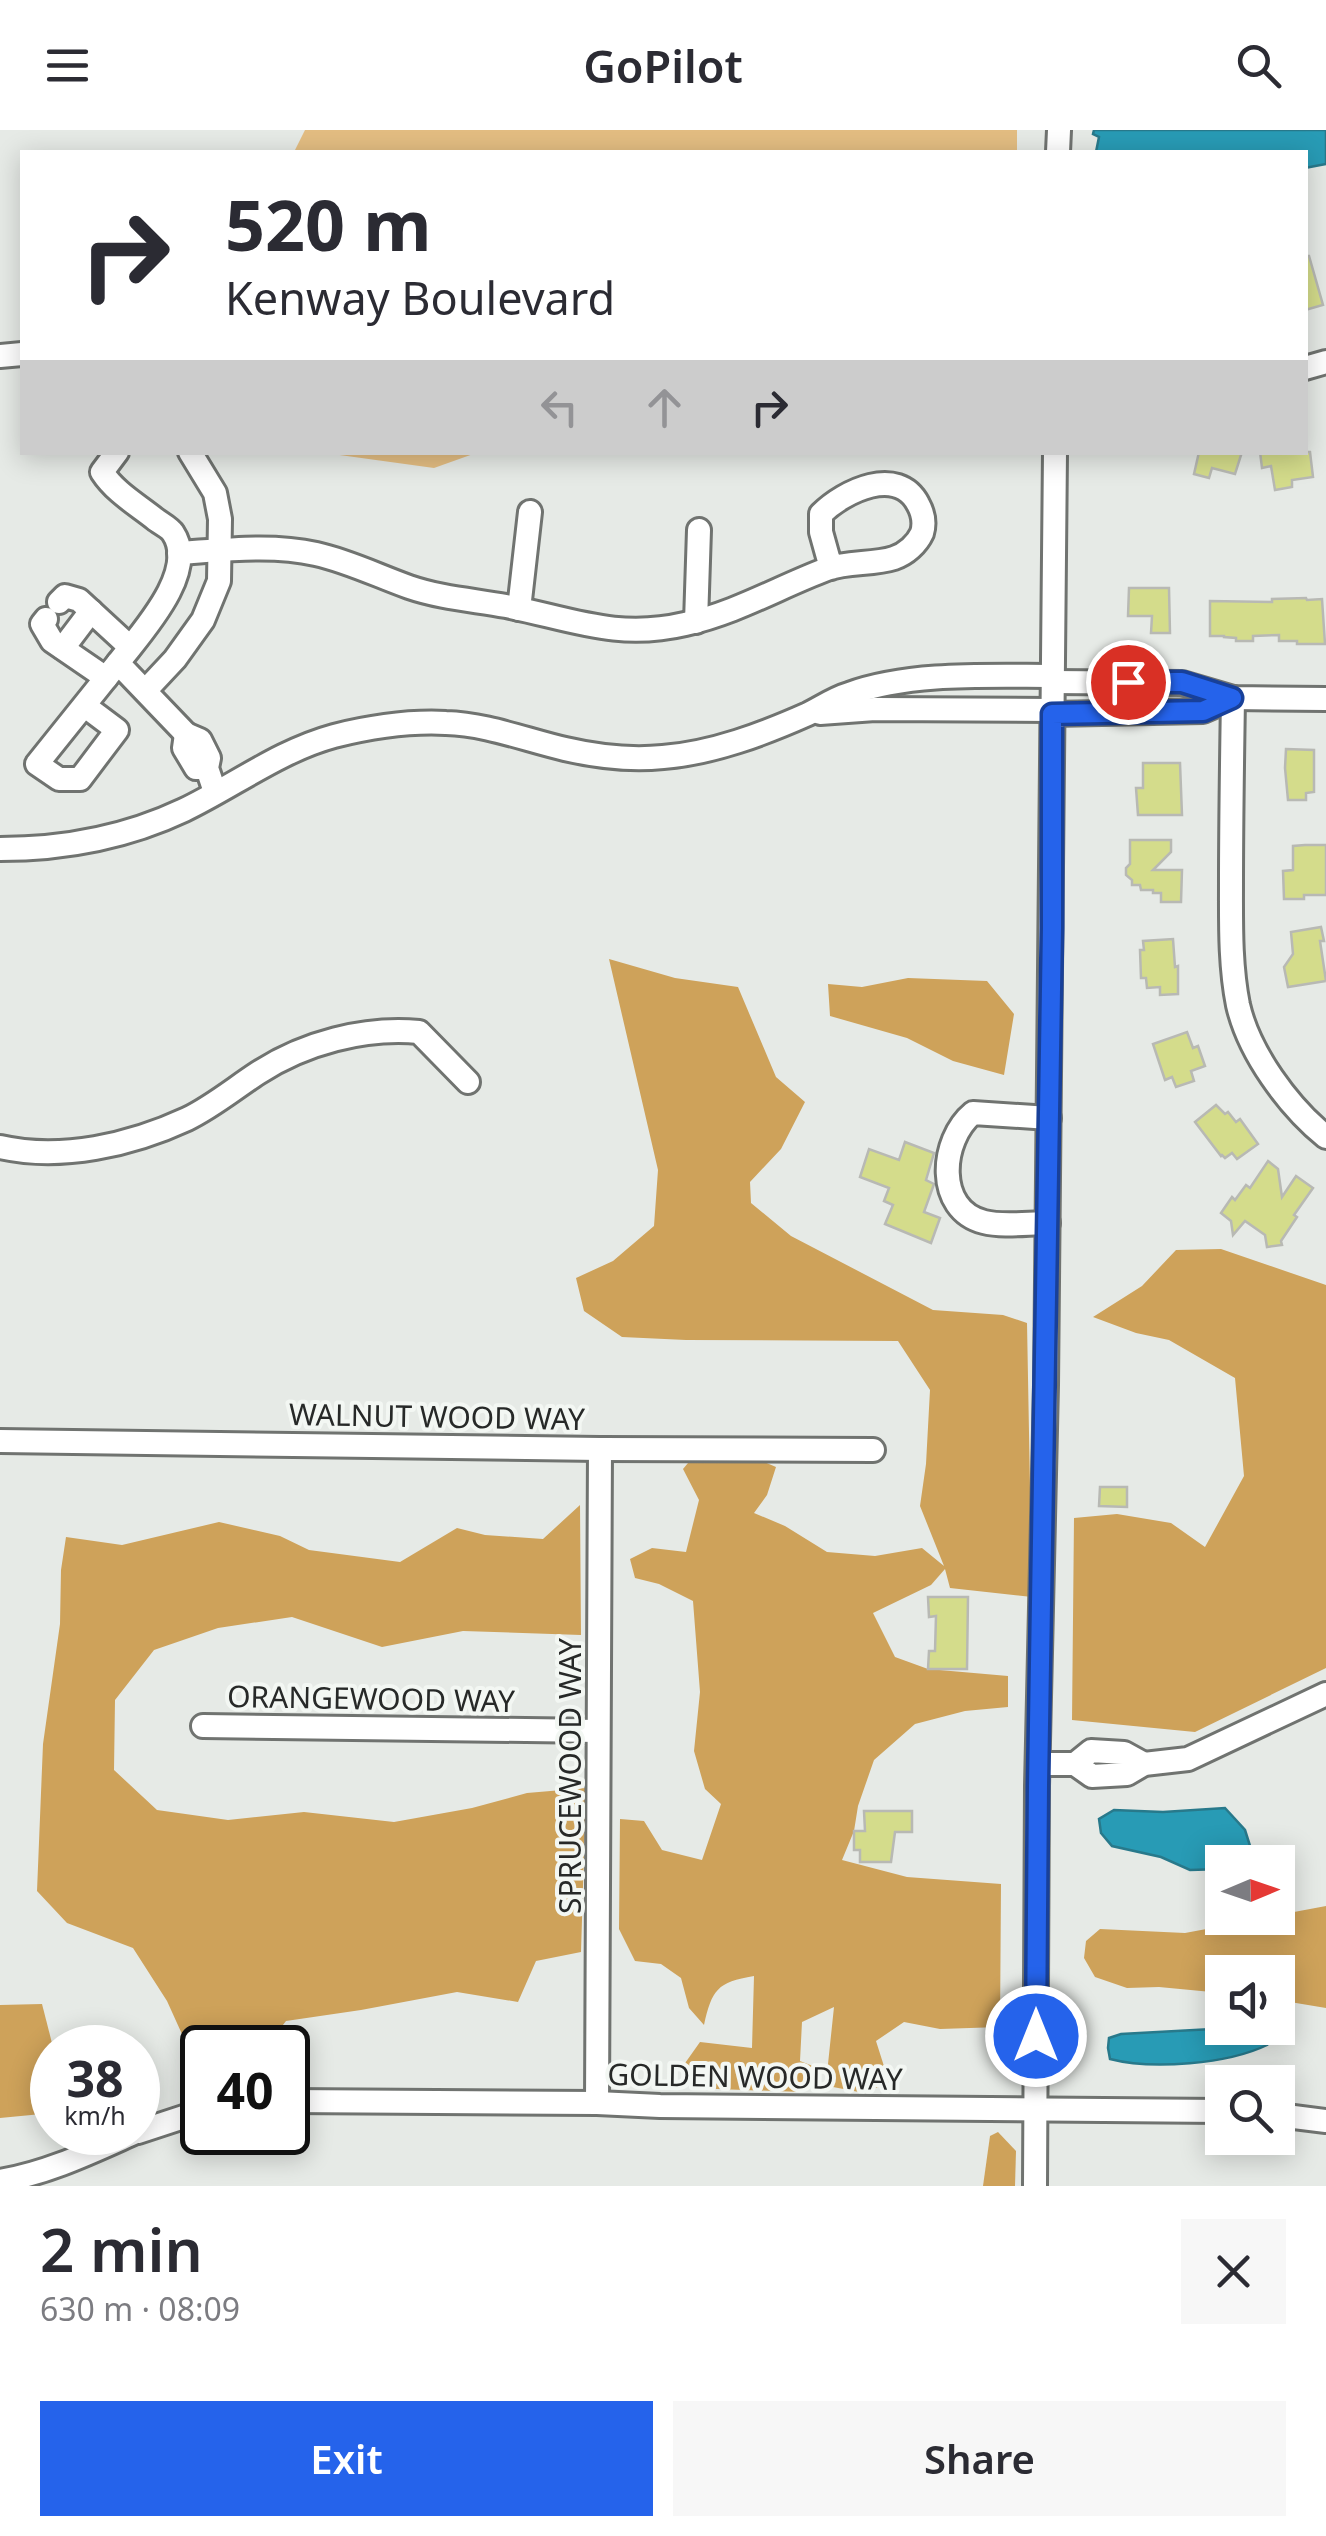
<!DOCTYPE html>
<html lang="en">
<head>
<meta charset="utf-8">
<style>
	body { margin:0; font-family:"Noto Sans",sans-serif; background:#f7f7f7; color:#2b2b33; height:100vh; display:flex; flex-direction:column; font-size:38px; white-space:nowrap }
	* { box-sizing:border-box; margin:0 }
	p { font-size:32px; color:#7c7c81 }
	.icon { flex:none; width:55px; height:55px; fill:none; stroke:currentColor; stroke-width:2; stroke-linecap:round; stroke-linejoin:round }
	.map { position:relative; height:2056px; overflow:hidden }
	.details { display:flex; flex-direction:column; background:#fff; flex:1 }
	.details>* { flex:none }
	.banner { position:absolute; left:20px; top:20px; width:1288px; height:305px; border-radius:0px; box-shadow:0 5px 25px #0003; background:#fff; color:#2b2b33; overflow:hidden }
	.needle { width:65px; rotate:88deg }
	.fabs { position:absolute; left:1205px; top:1715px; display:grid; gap:20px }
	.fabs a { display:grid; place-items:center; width:90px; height:90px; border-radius:0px; background:#fff; box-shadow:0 5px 25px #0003; font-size:50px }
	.speed { position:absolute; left:30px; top:1895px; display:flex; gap:20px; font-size:50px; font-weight:700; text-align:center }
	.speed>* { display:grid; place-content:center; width:130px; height:130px; border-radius:50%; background:#fff; box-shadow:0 5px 25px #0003; line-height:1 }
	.speed small { font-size:25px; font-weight:400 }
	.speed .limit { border:5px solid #111; border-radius:15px; background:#fff; color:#111 }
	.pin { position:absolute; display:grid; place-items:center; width:85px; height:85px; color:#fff; margin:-42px; border:5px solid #fff; border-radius:50%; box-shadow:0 2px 10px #0007 }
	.me { position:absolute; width:110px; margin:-55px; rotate:0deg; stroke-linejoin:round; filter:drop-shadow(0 0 8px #0008) }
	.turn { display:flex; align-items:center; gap:35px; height:210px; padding:0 40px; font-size:45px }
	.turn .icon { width:130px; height:130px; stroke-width:2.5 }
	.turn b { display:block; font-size:70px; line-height:85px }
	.lanes { display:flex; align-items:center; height:95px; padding:0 40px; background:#0003; justify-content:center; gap:50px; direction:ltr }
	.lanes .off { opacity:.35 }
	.round { display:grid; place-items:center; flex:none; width:105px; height:105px; border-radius:0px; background:#f7f7f7 }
	.overview { display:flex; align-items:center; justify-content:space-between; height:170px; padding:0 40px }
	h1 { font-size:60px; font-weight:600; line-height:75px }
	.button { display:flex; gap:20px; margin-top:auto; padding:20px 40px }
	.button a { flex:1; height:115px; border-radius:0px; background:#2563eb; color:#fff; font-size:40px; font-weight:600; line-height:115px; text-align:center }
	.button a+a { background:#f7f7f7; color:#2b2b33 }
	header { display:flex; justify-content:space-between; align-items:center; height:130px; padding:0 40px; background:#fff; font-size:45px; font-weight:600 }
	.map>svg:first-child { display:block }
	.green { fill:#e3bd82 }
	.forest { fill:#cea25a }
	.water { fill:#289bb5; stroke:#28798b; stroke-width:2.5 }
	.building { fill:#d4dc8b; stroke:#b8b9b4; stroke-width:2.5 }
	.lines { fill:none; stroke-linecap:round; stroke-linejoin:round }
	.minor-casing { stroke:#707370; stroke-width:28 }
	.minor { stroke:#fff; stroke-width:22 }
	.route-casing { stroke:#184099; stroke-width:25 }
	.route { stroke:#2563eb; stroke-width:18 }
	.labels { text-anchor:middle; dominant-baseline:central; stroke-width:8; stroke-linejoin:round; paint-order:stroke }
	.street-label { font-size:30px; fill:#272928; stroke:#f3f7f3 }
</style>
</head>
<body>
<header><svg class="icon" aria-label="menu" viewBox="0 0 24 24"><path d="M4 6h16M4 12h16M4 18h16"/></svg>GoPilot<svg class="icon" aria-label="search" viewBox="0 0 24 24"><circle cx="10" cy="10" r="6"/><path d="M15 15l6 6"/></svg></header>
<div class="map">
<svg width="1326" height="2056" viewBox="0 0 1326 2056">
	<rect width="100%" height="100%" fill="#e6eae6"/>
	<g class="green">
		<path d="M305,0h712v22h-723z"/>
		<path d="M325,323h151l-42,15z"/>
	</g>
	<g class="forest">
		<path d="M609,829l66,19 63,9 38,90 29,25 -24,47 -31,33 1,21 40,33 142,74 70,5 24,8 5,274 -82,-9 -5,-19 -14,16 -58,28 22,44 33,12 80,7v31l-43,4 -50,13 -41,36 -16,46 -4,25 -12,29 65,17 94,7 -1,143 -60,2 -36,-7 -28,19 13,41 -25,11 -31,-6 -5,-23 6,-57 -32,15 -2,39 18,7 -16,24 -111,-4 -8,-22 17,-24 52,6 2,-72c-37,6 -42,14 -50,49l-15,-17 -8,-30 -20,-14 -26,-3 -16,-32 1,-110 24,2 18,29 40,10 19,-56 -16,-15 -11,-38 6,-59 -7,-91 -34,-17 -24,-6 -5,-19 22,-11 34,4 13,-52 -16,-31 10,-12 12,5 48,-5 23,10 -9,28 -13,18 31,13 42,26 48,4 47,-8 22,18 -24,-60 6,-42 4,-74 -32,-49 -212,-1 -64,-3 -38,-26 -8,-33 37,-17 41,-35 4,-56z"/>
		<path d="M908,848l79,3 27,33 -10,61 -51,-14 -46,-23 -77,-22 -2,-32 34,3z"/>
		<path d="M1221,1119l105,36v383l-131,64 -123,-12 2,-202 43,-4 54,9 34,24 39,-71 -9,-98 -66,-38 -33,-7 -43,-16 49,-31 34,-36z"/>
		<path d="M580,1375l1,130 -118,-4 -81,16 -90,-30 -74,11 -64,22 -39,50 -1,70 43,40 71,10 76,-8 90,10 78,-14 55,-15 59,-5 -5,164 -45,9 -18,41 -61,-10 -96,18 -75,11 -20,26 -64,1v16l-6,1 -29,-64 -34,-53 -66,-25 -30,-32 6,-147 17,-120 1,-54 5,-33 56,8 97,-23 61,14 29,14 91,12 57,-34 28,7 58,4z"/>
		<path d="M1326,1776v102l-48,-8v-28h-56v21l-63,-6 -32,1 -32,-11 -11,-19 2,-17 14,-12 85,4 80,-15h13v-3z"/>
		<path d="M42,1874l11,43 -1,66 -52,5v-113z"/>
		<path d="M998,2002l18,19 -1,35h-32l7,-50z"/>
	</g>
	<g class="water">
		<path d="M1094,0h232v34l-21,4v-16h-209l3,-15 -6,-3z"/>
		<path d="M1225,1678l20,22 6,19 -12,13h-17v7l-32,1 -29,-13 -49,-11 -11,-13 -2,-14 15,-9 49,2z"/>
		<path d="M1231,1898l32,1 4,16c-39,19 -115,25 -157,14l-2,-11 1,-10 12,-4z"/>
	</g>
	<g class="building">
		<path d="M1305,126h4l14,49 -18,5z"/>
		<path d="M1199,322h43l-7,22 -23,-6 -3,10 -15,-4z"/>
		<path d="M1260,322h50l3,25 -21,3v7l-17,3 -4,-24 -9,2z"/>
		<path d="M1129,458h40l1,45h-19l1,-17h-24z"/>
		<path d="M1306,468l1,2 15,-1 3,45h-28v-3h-18v-6l-26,1v5h-17v-3l-12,-1v-1h-14v-35l62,1v-3z"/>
		<path d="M1286,619l28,1v42l-8,1v7h-18l-3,-32z"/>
		<path d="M1143,633h37l2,52h-44l-2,-27h7z"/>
		<path d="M1130,710h41v12l-18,18h29l-1,32h-20v-9h-8v-3h-12l-1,-5h-8v-5l-6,-5v-7l4,-4z"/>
		<path d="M1305,715h21v50h-22v4h-20l-1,-28 10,-1v-24z"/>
		<path d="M1321,797l3,14h-4l6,40 -38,6 -4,-20 9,-13 -2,-22z"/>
		<path d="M1173,809l2,28 3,-1v28l-18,1v-8l-13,1 -1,-10h-5l-1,-28h4l-1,-9z"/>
		<path d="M1187,902l6,16 5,-2 7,20 -14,5 3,10 -18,6 -4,-10 -7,3 -12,-36z"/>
		<path d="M1216,975l9,9 3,-2 8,10 4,-3 18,25 -21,15 -5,-6 -7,5 -3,-3 -1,1 -26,-34z"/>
		<path d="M905,1012l29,11 -8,27 8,4 -10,28 16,6 -9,25 -46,-19 8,-19 -9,-4 5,-13 -29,-11 9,-28 30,11z"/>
		<path d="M1268,1031l10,8 4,28 14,-21 17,12 -19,27 3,2 -16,24 1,4 -15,2 -2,-12 -20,-14 -12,14 -2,-14 -10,-8 11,-16 3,3 11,-15 4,3z"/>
		<path d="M1100,1357h27v20l-28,-1z"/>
		<path d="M928,1467h40l-1,72h-39l1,-18h6l1,-35 -7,1z"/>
		<path d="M864,1681h48v21h-17l-4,30h-31v-12h-6v-19h11z"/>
	</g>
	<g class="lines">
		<g class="minor-casing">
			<g id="minor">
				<path d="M1058,22l1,-22"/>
				<path d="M0,226l22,-2"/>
				<path d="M1305,238l21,-6"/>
				<path d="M117,322l-15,20c13,20 34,32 53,47 5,4 15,9 18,14 26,39 -33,101 -55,130l68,71"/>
				<path d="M179,423c45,-3 93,-9 137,1 32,7 62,22 93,33 32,11 64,13 97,19 65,13 111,34 179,18 51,-11 94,-37 142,-55 21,-8 46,-4 67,-11 12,-4 23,-14 28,-25 3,-10 1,-20 -4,-29 -20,-39 -74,-13 -97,10v18l10,36"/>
				<path d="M59,472l6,-6 14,4 51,47"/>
				<path d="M519,479l11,-97"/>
				<path d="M46,489l-4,5 10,17 54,37"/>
				<path d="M696,492l3,-92"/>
				<path d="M63,518l28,-37"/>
				<path d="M1052,552l130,1 51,15 93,1"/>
				<path d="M146,560l29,-31 28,-39 16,-39 1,-62 -5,-26 -25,-41"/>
				<path d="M1233,568c-1,62 -2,123 -2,185 0,40 -1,82 7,122 11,48 50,101 88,132"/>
				<path d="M85,576l32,24 -37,49h-21l-22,-15 81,-101"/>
				<path d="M820,583l55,-4 177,1"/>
				<path d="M1052,584l151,-3 30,-13"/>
				<path d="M207,638h-11l-12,-20 2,-14 14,6 9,18 -2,10 8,24"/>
				<path d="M0,719c63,0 127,-12 184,-39 50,-24 95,-59 150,-74 36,-9 75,-15 112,-13 40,1 80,17 119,26 30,7 67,11 98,8 50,-4 100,-23 145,-43 14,-7 27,-16 41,-20 61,-22 139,-18 204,-18"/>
				<path d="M0,1017c61,14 131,-2 187,-28 25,-12 48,-31 71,-46 46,-30 106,-46 161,-41l49,50"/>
				<path d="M1048,1093c-20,0 -45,4 -64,-1 -49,-12 -44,-82 -11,-109l76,5"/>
				<path d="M0,1311l600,8 273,1"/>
				<path d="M203,1596l395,5"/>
				<path d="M1039,1634h36l17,12 35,-2 17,-10 44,-5 138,-65"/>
				<path d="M1075,1634l16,-13 33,2 20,11"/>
				<path d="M288,1971l309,2 63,3 562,5"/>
				<path d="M597,1973l3,-654"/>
				<path d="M1278,1985l48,6"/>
				<path d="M138,2002l64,-21"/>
				<path d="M0,2051c48,-8 91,-29 136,-49"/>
				<path d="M1035,2056l2,-400 9,-401 9,-933"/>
			</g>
		</g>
		<use href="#minor" class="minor"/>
	</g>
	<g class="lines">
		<g class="route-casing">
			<path id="route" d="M1036,1906l2,-250 14,-858v-214l151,-3 29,-13 -50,-16h-54"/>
		</g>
		<use href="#route" class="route"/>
	</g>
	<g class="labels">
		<g class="street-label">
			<text transform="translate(437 1286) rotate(1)">WALNUT WOOD WAY</text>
			<text transform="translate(371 1568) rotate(1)">ORANGEWOOD WAY</text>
			<text transform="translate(569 1646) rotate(-90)">SPRUCEWOOD WAY</text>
			<text transform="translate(755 1946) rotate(1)">GOLDEN WOOD WAY</text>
		</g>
	</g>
</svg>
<div class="fabs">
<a><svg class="needle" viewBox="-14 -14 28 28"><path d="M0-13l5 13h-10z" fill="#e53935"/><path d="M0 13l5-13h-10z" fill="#7c7c81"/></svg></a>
<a><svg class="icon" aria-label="sound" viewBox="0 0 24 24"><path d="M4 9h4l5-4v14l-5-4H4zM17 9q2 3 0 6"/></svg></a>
<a><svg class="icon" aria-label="search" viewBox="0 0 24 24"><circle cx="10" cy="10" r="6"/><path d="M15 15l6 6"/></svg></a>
</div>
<div class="speed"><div>38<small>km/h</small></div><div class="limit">40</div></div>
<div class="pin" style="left:1128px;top:552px;background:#d93025"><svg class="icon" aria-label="arrive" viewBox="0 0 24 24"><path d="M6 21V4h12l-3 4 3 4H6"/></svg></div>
<svg class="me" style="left:1036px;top:1906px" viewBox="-20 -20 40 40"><circle r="17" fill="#2563eb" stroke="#fff" stroke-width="3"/><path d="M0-11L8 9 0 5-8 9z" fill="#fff"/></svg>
<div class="banner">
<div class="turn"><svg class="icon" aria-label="right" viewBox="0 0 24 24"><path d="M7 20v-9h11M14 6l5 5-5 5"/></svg><div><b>520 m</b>Kenway Boulevard</div></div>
<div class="lanes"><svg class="icon off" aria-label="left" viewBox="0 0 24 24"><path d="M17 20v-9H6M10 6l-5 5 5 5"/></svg><svg class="icon off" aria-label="ahead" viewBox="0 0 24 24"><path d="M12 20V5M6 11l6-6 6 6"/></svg><svg class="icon" aria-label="right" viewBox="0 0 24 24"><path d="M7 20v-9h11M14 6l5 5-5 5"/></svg></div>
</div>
</div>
<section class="details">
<div class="overview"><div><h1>2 min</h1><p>630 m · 08:09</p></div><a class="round"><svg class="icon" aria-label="close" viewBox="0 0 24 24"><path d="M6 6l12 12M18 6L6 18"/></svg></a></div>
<div class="button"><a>Exit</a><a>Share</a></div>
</section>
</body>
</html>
